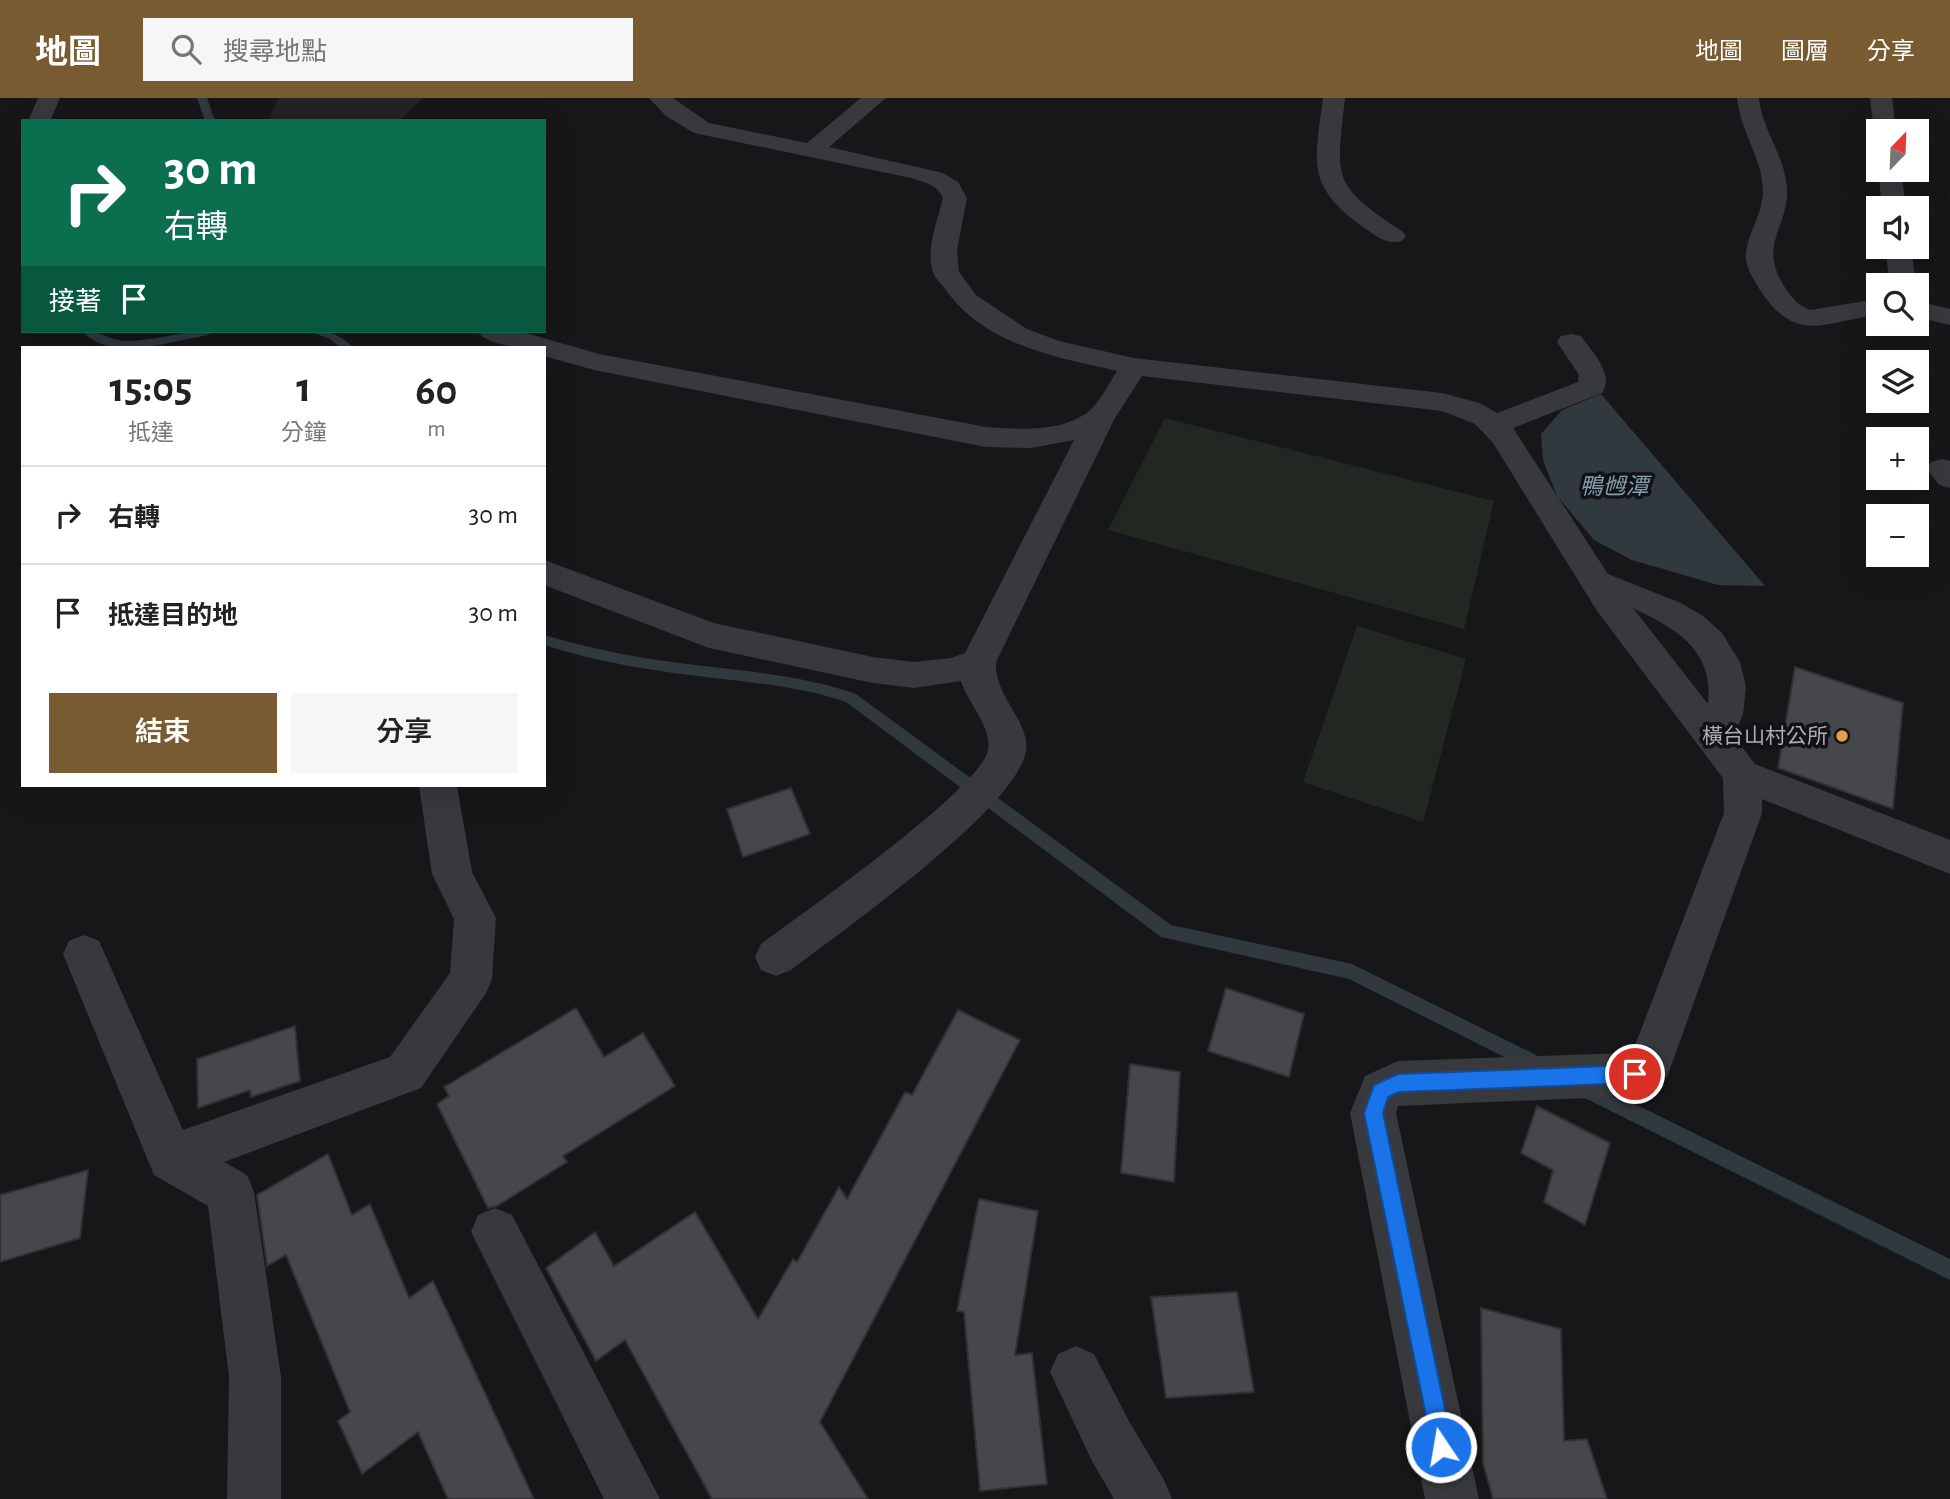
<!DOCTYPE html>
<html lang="zh-TW">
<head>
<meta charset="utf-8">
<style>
	body { margin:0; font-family:"Alegreya Sans","Noto Sans TC",sans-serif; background:#f6f6f6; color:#222; height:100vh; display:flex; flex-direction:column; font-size:26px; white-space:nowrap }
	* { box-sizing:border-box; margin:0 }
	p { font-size:23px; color:#767676 }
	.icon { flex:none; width:38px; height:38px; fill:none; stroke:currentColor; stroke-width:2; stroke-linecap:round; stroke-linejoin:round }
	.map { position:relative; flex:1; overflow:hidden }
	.sheet { position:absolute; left:21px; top:248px; width:525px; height:441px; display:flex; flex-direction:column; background:#fff; border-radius:0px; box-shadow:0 7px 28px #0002 }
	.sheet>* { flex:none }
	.banner { position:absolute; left:21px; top:21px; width:525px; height:214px; border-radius:0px; box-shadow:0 7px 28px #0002; background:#0b6e4f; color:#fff; overflow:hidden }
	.needle { width:46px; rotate:23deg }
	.tools { position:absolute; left:1866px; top:21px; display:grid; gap:14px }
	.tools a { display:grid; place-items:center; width:63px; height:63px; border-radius:0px; background:#fff; box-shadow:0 7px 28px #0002; font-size:35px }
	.pin { position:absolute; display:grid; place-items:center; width:60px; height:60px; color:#fff; margin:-30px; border:4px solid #fff; border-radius:50%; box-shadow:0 2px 7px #0007 }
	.me { position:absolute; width:77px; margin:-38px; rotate:348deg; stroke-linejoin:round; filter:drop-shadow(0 0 5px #0008) }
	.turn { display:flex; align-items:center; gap:24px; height:147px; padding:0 28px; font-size:32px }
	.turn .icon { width:91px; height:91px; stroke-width:2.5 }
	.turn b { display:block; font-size:49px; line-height:60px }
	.then { display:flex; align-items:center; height:66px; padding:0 28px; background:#0003; gap:14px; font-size:26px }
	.eta { display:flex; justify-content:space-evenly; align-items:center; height:119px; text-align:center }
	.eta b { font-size:42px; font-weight:600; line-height:49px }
	.cta { display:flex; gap:14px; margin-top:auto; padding:14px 28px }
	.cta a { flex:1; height:80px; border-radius:0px; background:#795b31; color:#fff; font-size:28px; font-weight:600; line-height:80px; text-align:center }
	.cta a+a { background:#f6f6f6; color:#222 }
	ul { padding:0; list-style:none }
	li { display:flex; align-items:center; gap:21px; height:98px; padding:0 28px; border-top:2px solid #e0e0e0 }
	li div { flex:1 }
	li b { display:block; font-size:26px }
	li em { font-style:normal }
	header { display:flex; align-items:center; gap:42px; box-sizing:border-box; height:98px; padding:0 35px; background:#795b31; color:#fff }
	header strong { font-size:33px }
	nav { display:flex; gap:38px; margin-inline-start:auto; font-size:24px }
	.search { width:490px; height:63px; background:#f6f6f6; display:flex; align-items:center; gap:18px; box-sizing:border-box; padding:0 24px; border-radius:0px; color:#767676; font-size:26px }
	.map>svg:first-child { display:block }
	.built { fill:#232326 }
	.green { fill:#212822 }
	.water { fill:#30393e }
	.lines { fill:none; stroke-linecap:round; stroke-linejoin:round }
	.stream { fill:#30393e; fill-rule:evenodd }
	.building { fill:#46474b; stroke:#313134; stroke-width:2 }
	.minor { fill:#38393d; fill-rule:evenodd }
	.route { fill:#1a73e8; stroke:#114b97; stroke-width:2 }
	.poi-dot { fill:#e3a044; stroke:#121214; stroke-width:2.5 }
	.labels { text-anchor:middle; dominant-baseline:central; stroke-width:7; stroke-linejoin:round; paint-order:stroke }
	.poi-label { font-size:21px; fill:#aaafb7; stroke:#121214; text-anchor:end }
	.water-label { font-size:23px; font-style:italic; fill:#849fb0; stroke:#121214 }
</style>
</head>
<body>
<header>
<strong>地圖</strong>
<div class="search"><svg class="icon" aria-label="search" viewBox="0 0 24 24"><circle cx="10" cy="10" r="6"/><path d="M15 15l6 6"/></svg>搜尋地點</div>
<nav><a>地圖</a><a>圖層</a><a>分享</a></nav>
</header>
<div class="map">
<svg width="1950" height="1401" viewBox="0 0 1950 1401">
	<rect width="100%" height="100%" fill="#171719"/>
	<path class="built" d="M278,0h145l-24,23h-130z"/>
	<g class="green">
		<path d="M1165,320l329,83 -30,128 -356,-99z"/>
		<path d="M1357,528l109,33 -43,163 -120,-40z"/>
	</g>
	<path class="water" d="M1601,296l164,192 -47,-1 -86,-25 -38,-20 -37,-44 -14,-36 -2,-26 21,-24z"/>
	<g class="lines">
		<g class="stream">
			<path d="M197,0h10l8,23h-10z"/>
			<path d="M82,233c17,-1 30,11 48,10 29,-1 55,-11 84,-10 -8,6 -22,7 -32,9 -31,7 -75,18 -100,-9z"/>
			<path d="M308,233c19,-1 32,3 46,17h-13l-11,-9z"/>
			<path d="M544,537c47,14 94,23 143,29 57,7 115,11 169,30l315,231 181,39 194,96 3,6 -3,6 -6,3 -6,-3 -185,-93 -188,-42 -315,-235c-43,-15 -88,-19 -133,-24 -57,-7 -113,-15 -169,-33z"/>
			<path d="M1586,982l364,179v21l-371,-185 -2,-6 2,-6z"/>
		</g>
	</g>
	<g class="building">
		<path d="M1795,569l108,36 -10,106 -115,-41z"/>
		<path d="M791,690l19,46 -67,23 -16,-48z"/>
		<path d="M1226,890l78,26 -15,63 -81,-26z"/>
		<path d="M576,910l28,49 39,-24 32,53 -112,70 4,6 -70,44 -9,2 -51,-104 12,-8 -5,-9z"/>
		<path d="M958,912l62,30 -200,382 48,77h-156l-87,-159 -29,21 -50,-93 49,-36 19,34 81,-54 63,107 35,-60 4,3 42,-75 8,12 58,-107 7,3z"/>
		<path d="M295,928l5,55 -49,16 -1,-7 -52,18 -1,-49z"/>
		<path d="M1130,966l50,8 -6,110 -53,-9z"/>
		<path d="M1537,1008l73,37 -25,82 -41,-23 9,-32 -32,-17z"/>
		<path d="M328,1056l24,61 18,-11 39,94 24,-17 101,218h-86l-30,-67 -56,42 -24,-53 12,-9 -64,-157 -19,11 -10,-71z"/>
		<path d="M88,1072l-8,68 -80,24v-67z"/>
		<path d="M979,1101l59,12 -23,144 17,-2 15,131 -67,7 -16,-179 -7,-1z"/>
		<path d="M1237,1194l17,100 -88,6 -15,-101z"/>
		<path d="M1481,1210l80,21 3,112 23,-2 20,60h-114l-10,-36z"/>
	</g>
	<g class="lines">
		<g class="minor">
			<path d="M38,0h22l-10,23h-22z"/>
			<path d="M649,0h24l36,25 98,20 54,-45h25l-57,49 114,26 15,9 9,16 -10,52 2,22 17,23 51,34 32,12 75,17 308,35 38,10 17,10 81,-31 1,-7 -22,-33 4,-6 10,-2 10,2c11,16 34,38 21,57l-89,35 95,146 73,29 22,13 19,17 18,29 6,25 -3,28 -5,10 -9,5 26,34 195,76v34l-188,-75v14l-95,264 -16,12 -16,7 -237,10 -2,7 83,386h-54l-75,-386 15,-37 33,-15 229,-8 7,-5 90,-235 -1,-35 -126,-167 -104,-168 -18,-19 -33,-13 -300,-35 -27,42 -119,244c-2,34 34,59 30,89 -9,57 -185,181 -235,219l-15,6 -15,-6 -6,-13 6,-13c38,-28 222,-157 227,-194 4,-24 -20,-46 -27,-69l-47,7 -41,-5 -164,-35 -165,-63v-25l170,63 159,34 41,5 37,-4 14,-5 109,-213 -43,8 -45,-1 -392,-77 -50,-14v-8c-18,0 -56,-1 -67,-17h42l80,23 387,73c32,2 74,6 102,-15 12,-9 21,-29 29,-41 -62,-14 -132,-26 -171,-81 -4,-5 -11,-12 -13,-18 -8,-21 5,-53 10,-74 -5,-13 -19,-16 -32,-20l-217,-45 -28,-17zM1633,510c43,21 81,41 75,96z"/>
			<path d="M1323,0h22c-9,81 -14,87 57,133l4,5 -4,5c-16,4 -26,-5 -39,-14 -58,-42 -48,-65 -40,-129z"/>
			<path d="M1737,0h22c3,30 22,53 27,82 8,46 -32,61 0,109 6,9 13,17 24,21l68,-11v16c-54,6 -81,31 -118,-25 -7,-12 -16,-24 -14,-39 4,-21 17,-39 17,-61 -1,-33 -23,-59 -26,-92z"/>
			<path d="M1870,0h22l4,33h-18l-1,5 -3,-5z"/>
			<path d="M1878,71l23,1 5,38h-24z"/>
			<path d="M1885,149h26l5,38h-26z"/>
			<path d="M1916,203l34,8v16l-34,-8z"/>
			<path d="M1942,361l8,2v27l-11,-3 -12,-16 4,-7z"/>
			<path d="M419,688h38l15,86 24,46 -4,61 -6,14 -65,95 -197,74 23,13 7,17 27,185v122h-54l2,-122 -21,-171 -54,-31 -91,-221 6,-13 15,-6 15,6 84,189 207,-73 60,-84 4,-54 -22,-45z"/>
			<path d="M495,1110l17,7 148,284h-56l-133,-267 7,-17z"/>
			<path d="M1076,1248l18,8 36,69 34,57 8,19h-58l-22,-38 -42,-89 8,-18z"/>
		</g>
	</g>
	<path class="route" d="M1635,967l6,3 3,6 -3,6 -6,3 -236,9 -11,5 -5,16 70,334 -4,8 -8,4 -7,-4 -70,-342 10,-28 24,-11z"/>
	<circle class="poi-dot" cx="1842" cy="638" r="7"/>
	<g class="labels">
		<g class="poi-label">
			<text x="1828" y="638">橫台山村公所</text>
		</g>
		<g class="water-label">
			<text x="1614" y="389">鴨乸潭</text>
		</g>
	</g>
</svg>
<div class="tools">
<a><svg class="needle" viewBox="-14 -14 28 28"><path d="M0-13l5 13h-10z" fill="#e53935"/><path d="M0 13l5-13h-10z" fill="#767676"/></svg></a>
<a><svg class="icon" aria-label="sound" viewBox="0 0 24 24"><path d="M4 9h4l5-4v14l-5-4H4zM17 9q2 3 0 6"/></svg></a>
<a><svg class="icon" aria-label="search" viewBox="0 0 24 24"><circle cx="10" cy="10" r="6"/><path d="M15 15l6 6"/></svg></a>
<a><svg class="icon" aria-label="layers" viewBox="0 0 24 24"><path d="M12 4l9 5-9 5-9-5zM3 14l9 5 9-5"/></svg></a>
<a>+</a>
<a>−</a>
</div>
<div class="pin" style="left:1635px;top:976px;background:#d93025"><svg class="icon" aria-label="arrive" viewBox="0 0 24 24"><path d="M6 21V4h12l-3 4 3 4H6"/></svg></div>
<svg class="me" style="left:1441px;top:1349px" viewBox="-20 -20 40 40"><circle r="17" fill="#1a73e8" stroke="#fff" stroke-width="3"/><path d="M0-11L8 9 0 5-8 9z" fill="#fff"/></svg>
<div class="banner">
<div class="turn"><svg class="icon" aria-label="right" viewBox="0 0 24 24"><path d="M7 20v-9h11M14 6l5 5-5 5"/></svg><div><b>30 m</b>右轉</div></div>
<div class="then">接著<svg class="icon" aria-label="arrive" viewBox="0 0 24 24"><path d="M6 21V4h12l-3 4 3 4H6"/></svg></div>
</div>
<section class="sheet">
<div class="eta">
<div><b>15:05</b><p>抵達</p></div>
<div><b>1</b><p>分鐘</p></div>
<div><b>60</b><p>m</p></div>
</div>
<ul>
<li><svg class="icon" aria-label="right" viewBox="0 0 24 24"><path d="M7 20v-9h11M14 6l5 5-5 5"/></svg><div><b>右轉</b></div><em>30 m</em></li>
<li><svg class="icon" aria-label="arrive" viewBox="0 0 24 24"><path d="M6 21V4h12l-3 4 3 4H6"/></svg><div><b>抵達目的地</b></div><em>30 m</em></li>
</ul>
<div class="cta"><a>結束</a><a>分享</a></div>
</section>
</div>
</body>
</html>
